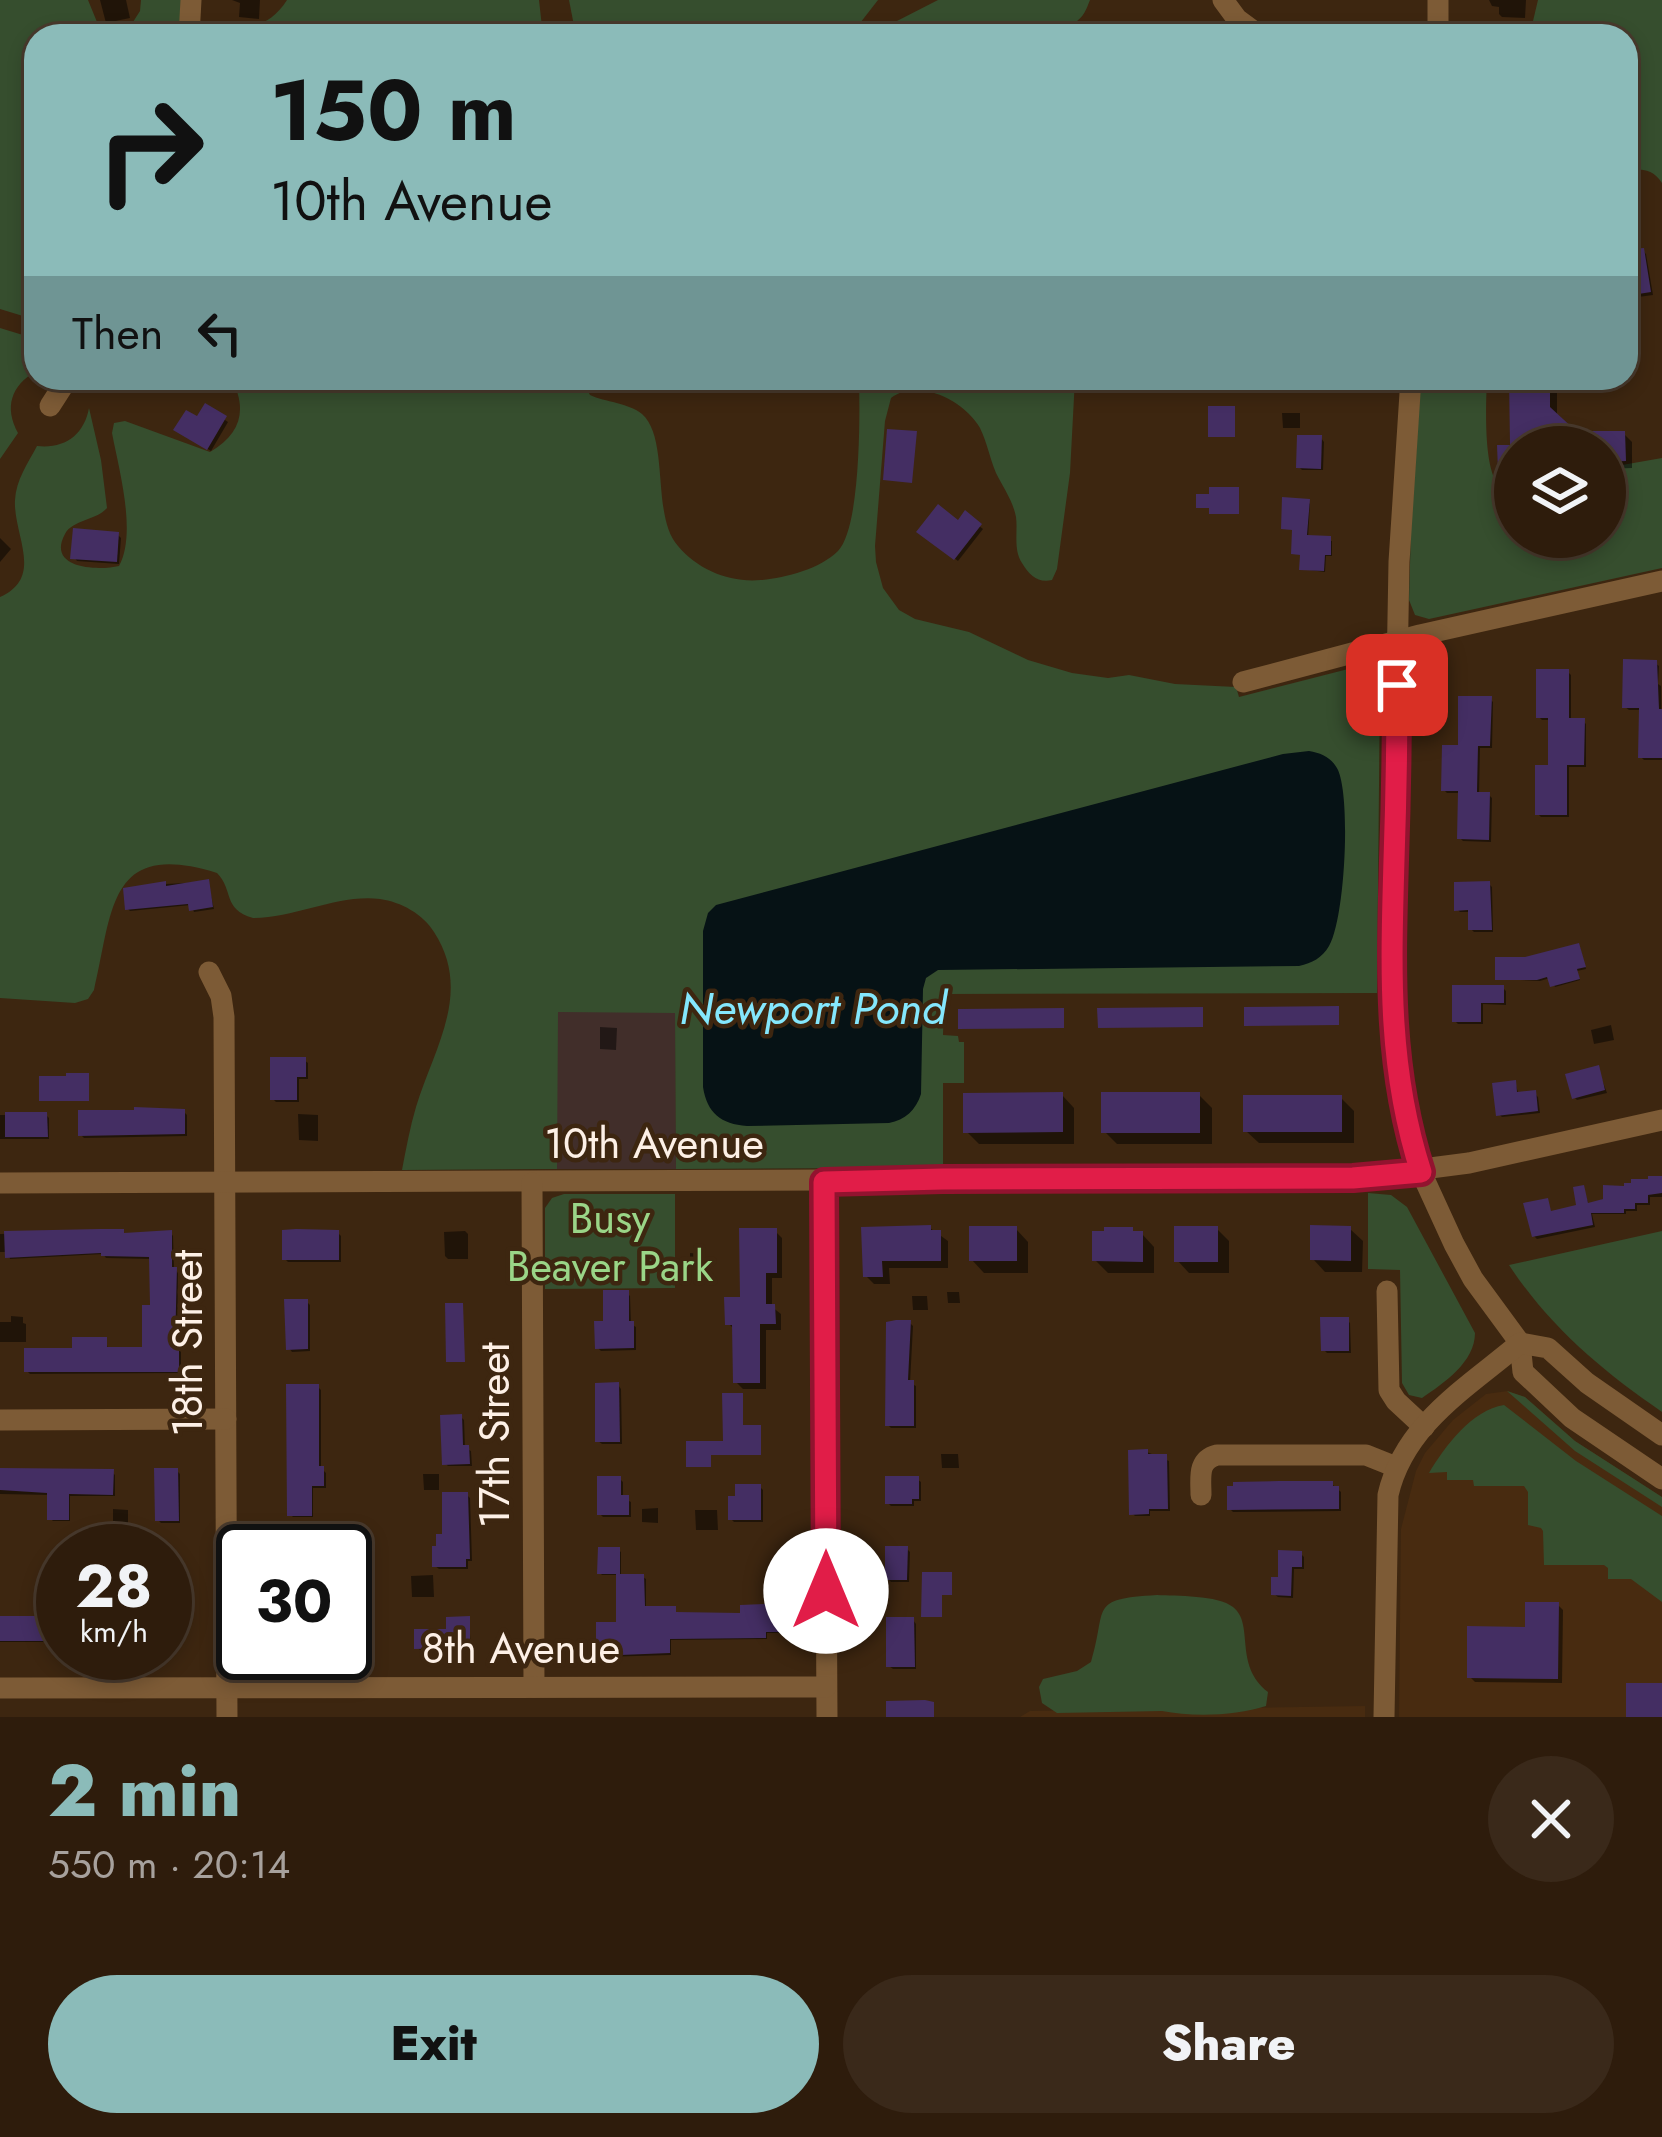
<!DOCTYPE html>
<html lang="en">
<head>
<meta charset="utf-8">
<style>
	body { margin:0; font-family:Jost,sans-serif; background:#3a291a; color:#f1f3f6; height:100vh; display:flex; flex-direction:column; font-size:45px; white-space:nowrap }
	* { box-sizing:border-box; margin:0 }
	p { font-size:39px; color:#a7a19d }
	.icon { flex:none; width:66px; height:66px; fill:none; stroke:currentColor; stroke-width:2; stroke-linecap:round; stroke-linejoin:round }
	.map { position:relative; height:1717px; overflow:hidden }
	.details { display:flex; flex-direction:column; background:#2e1c0c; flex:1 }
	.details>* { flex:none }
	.hud { position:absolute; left:24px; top:24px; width:1614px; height:366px; border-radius:36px; box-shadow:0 6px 18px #0003,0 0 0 3px #493a2d; background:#8bbbb9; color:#111; overflow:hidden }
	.controls { position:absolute; left:1494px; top:426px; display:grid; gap:24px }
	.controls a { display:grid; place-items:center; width:132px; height:132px; border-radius:50%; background:#2e1c0c; box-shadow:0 6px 18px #0003,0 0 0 3px #493a2d; font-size:60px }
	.speed { position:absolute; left:36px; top:1524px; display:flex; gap:24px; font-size:60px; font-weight:700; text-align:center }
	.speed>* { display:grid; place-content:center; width:156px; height:156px; border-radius:50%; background:#2e1c0c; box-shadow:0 6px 18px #0003,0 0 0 3px #493a2d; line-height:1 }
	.speed small { font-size:30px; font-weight:400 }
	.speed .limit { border:6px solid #111; border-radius:18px; background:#fff; color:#111 }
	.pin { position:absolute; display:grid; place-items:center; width:102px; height:102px; color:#fff; margin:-51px; border-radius:24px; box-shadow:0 6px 18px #0006 }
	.me { position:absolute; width:132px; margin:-66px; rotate:0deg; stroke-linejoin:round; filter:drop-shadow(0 0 9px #0008) }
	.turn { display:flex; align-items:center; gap:42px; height:252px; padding:0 48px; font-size:54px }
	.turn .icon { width:156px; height:156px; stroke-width:2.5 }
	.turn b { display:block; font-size:84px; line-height:102px }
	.then { display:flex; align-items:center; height:114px; padding:0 48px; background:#0003; gap:24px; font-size:45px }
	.round { display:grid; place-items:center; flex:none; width:126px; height:126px; border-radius:63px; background:#3a291a }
	.headline { display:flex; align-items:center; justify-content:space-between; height:204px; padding:0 48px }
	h1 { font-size:72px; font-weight:800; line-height:90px; color:#8bbbb9 }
	.action { display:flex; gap:24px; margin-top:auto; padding:24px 48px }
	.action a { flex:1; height:138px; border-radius:72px; background:#8bbbb9; color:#111; font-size:48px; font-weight:800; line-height:138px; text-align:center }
	.action a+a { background:#3a291a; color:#f1f3f6 }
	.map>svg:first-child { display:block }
	.built { fill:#482b10 }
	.industrial { fill:#412e2a }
	.green { fill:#364e2e }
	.water { fill:#061215 }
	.shadow { fill:#0007 }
	.building { fill:#442e63 }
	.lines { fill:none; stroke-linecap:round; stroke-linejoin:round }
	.minor { stroke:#7d5b36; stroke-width:21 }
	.route-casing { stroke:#92132f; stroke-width:30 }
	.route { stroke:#e11d48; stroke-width:21 }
	.labels { text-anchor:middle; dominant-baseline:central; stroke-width:9; stroke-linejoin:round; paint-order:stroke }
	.street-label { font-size:42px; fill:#fdf0e6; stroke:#3d2610 }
	.park-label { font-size:42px; fill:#9ad587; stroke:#3d2610 }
	.water-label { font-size:45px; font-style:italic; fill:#84e7fd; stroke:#3d2610 }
</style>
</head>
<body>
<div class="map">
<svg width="1662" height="1717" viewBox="0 0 1662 1717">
	<rect width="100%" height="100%" fill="#3d2610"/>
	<g class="built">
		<path d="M1508,1391l17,6 50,44 87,56v220h-263l2,-188 15,-58 9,-18 28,-33 33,-26z"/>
		<path d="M1365,1706v11h-345l10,-6z"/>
	</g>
	<path class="industrial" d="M675,850l1,319h-139l1,-280z"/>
	<g class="green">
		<path d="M0,0h88l9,22 17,5 19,-5 7,-11 1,-11h40l-2,36h-143v108l-7,36 7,20v120l-36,-11z"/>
		<path d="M287,0h252l4,36h-346l1,-13c37,4 66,13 89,-23z"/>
		<path d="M569,0h309l-28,36h-274z"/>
		<path d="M938,0h152c-4,10 -6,17 -16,23 -31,20 -157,13 -198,13l19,-14z"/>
		<path d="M1538,0h124v183c-9,-14 -20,-14 -36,-13v-134h-119l26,-15z"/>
		<path d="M0,328l36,11v32c-25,15 -32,36 -18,62l-18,26z"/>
		<path d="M231,378h110c22,15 48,14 70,0h170l9,17c15,7 39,8 52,19 28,25 9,102 36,132 20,24 52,37 83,34 24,-2 59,-11 77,-29 23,-24 22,-138 21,-173h216l-5,95 -13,96 -5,11c-14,3 -22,-4 -30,-17 -9,-14 -4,-31 -6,-46 -3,-16 -13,-30 -20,-44 -6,-14 -9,-31 -16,-45 -15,-27 -62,-51 -89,-30l-6,23 -10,125 1,16 7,26 16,22 16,9 54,13 59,28 44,13 36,5 21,-3 46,9 61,3 3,10 121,-31c12,0 18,5 20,17l-3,310 -433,1 -1,41 15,1 1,6h5v41h-21v82l-70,3 -197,1 -1,-156 -117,-1 -1,157 -155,1c4,-21 8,-43 14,-63 18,-59 57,-115 18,-175 -11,-18 -33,-30 -54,-33 -43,-5 -84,19 -127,19 -31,-9 -19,-28 -36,-45 -109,-34 -104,37 -123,117l-6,9 -13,4 -75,-5v-401c45,-20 13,-62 15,-97 1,-20 13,-37 22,-54 28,3 47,-11 52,-38l12,52 6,48c-10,12 -35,12 -42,26 -19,35 33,37 54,32 18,-33 0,-96 -7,-133l2,-10 11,-2 85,31c31,-18 38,-43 21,-74z"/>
		<path d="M1421,378h66c-1,25 -4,87 11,107 7,7 8,6 17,9v43h90v-69l57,-10v110l-233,51 -14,-4 -6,-15 2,-71z"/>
		<path d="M1368,1193l23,2 16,12 68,126c0,29 -31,50 -53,65l-13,-3 -7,-12 -2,-113 -32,-1z"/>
		<path d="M564,1194h111v94l-130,1v-81l7,-10z"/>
		<path d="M1662,1231v181c-60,-41 -113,-86 -153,-147z"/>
		<path d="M1507,1391l18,6 50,44 87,56v10l-87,-56z"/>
		<path d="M1504,1405l72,56 86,55v86l-31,-23h-23v-11l-4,-3h-60l-1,-34 -2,-3 -13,-3v-33l-4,-6h-50l-1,-6h-26v-8l-18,1c16,-27 43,-63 75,-68z"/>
		<path d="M1157,1595c19,1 61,0 76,12 22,17 0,58 35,85l-2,14c-30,10 -74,11 -104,5l-105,2 -15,-10 -3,-16 4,-8 34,-8 14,-9c17,-55 -4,-63 66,-67z"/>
	</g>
	<path class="water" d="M1309,751c13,2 23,7 29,19 13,29 7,149 -9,176 -7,12 -17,17 -30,20l-361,4 -12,8 -3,11 -2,105c-5,16 -16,26 -32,29l-142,3c-26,-2 -40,-13 -44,-39v-156l5,-18 8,-8 567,-151z"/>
	<g class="shadow">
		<path d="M100,0h26l4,18 -24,5z"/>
		<path d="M232,0h28l-1,19 -20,-2 1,-14z"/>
		<path d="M1489,0h37l-1,18 -23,-1 -3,-3v-7l-7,-1z"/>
		<path d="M1626,198l3,1 2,18 -5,1z"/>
		<path d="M1643,251l3,3 7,41 -22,3 -3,-3 -2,-34 9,-1z"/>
		<path d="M1306,378h23v10l-20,-2z"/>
		<path d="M1512,378h45v40l17,17 50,-1 8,8v26l-27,1v-22h-90v31h-6l-8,-8 12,-22z"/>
		<path d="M206,407l22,15 -17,29 -31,-19 18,-12z"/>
		<path d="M1282,413h18v15h-17z"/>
		<path d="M1321,438l3,4 -1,28h-21l-3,-3z"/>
		<path d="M1308,502l2,2 -2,34 24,3v15h-6l-1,16 -23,-3 1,-13 -9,-3 1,-23 -11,-2z"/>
		<path d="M965,515l18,14 -25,32 -38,-29 38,-8z"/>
		<path d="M118,535l3,3 -2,26 -42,-3 -3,-4z"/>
		<path d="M0,538l11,11 -11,13z"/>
		<path d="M1655,663l4,3 -1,18 3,2 1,74h-18l-3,-3 1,-47h-13l-4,-3z"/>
		<path d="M1568,672l3,3v46h12l3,3v43h-17v50h-28l-3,-3 13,-46v-48h-9l-3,-3z"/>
		<path d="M1490,699l3,3 -1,46h-12l-1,47h10l3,3 -1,44 -28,-1 -3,-3 1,-45h-14l-3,-3 16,-42z"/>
		<path d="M208,882l6,27 -20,3 -3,-7 -61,6 -2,-2 37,-25z"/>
		<path d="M1489,884l3,3 1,45h-19l-3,-3v-17h-11l-3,-3z"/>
		<path d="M1580,948l6,21 -9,2 3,9 -25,7 -5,-9 -10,3 -42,-2 27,-19z"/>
		<path d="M1503,988l3,3v14l-23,-1v20h-25l-3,-3z"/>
		<path d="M1611,1025l3,15 -20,4 -3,-14z"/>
		<path d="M600,1027l17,1 -1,22 -16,-1z"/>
		<path d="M304,1060l4,3v16h-9v23h-23l-3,-3z"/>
		<path d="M1598,1069l9,24 -30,7 -3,-3z"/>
		<path d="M1515,1083l4,12 16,-1 3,3 2,16 -38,4 -3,-3z"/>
		<path d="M1062,1095l12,13v36h-95l-13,-13z"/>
		<path d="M1199,1095l13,13v36h-95l-13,-13z"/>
		<path d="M1341,1098l13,13v32h-95l-13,-12z"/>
		<path d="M184,1112l3,3v21l-103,2 -3,-3z"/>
		<path d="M298,1114l20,1v26l-19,-1z"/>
		<path d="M0,1115h46l3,3v21h-49z"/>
		<path d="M1662,1178v19h-12v8h-13v6h-11v3h-34l3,13 -58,12 -3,-3 13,-35 5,13 28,-6 3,-20 6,17 38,-16z"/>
		<path d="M930,1228l18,13v27h-59l1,16h-16l-8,-8 -2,-46z"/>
		<path d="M1016,1229l12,13v31h-44l-12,-13z"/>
		<path d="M1217,1229l12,12v32h-40l-12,-13z"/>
		<path d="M1350,1229l13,12 -1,31h-37l-12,-13z"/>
		<path d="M465,1231l3,3v25h-20l-3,-3 -1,-24z"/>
		<path d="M775,1231l7,7v40h-10v29l9,7v16h-15v59h-23l-7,-7v-51l-8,-8 15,-23z"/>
		<path d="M123,1232l2,2 46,-1 2,3 1,32 4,5 -1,75 4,4v21l-151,1 -3,-3 79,-31 2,10h37l8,-42 -1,-49 -46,-1 -3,-4 -93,5 -2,-7h-8v-18z"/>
		<path d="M338,1233l3,3v26h-53l-3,-3z"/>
		<path d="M1136,1234h6l12,13v26h-46l-13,-13z"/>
		<path d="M690,1253l12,1v15l-12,-1z"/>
		<path d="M947,1292h12l1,11h-12z"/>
		<path d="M627,1293l3,3 1,28 5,3v23l-35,1 -3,-3z"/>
		<path d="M912,1296h15l1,14h-15z"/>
		<path d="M307,1302l3,3v46l-18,1 -3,-4z"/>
		<path d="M11,1316l12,1v6l3,1v18h-26v-20h11z"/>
		<path d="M1347,1320l3,3 1,30h-24l-3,-3z"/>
		<path d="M910,1323l3,3 -3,57 6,3v42h-25l-3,-3z"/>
		<path d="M618,1385l3,4 1,55h-20l-4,-3z"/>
		<path d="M318,1387l3,3v78l5,5v15h-13v29h-20l-3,-3z"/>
		<path d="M461,1417l3,3 1,28 6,3 1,15h-24l-3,-3z"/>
		<path d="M1147,1452l22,9 1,50h-20v5h-15l-3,-3z"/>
		<path d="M941,1454h17l1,14h-17z"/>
		<path d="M0,1471l112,1 3,3v21h-45v25h-17l-3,-3v-23l-50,-1z"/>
		<path d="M177,1471l3,3v49h-19l-3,-3z"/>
		<path d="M423,1474h16v16h-15z"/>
		<path d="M620,1479l3,3v16l8,4v15h-28l-3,-3z"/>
		<path d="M917,1479l4,3v19h-7v5h-23l-3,-3z"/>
		<path d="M1332,1484l9,8v19l-108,1 -3,-3z"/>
		<path d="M760,1487l3,3v32h-29l-3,-3z"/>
		<path d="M467,1495l3,3 2,63h-4v8h-29l-4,-3 10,-29z"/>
		<path d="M658,1508v15l-16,-1v-13z"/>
		<path d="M113,1509l15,1v26l-15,-1z"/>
		<path d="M695,1510h22l1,20h-22z"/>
		<path d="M907,1549l3,3 -1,30h-18l-3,-3z"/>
		<path d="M618,1550l3,2v25h22l3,2v30h28l3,6 66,1 21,-9 23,8v18h-20v6l-96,1v15l-69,2 -3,-3 20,-29v-50h-17l-2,-2z"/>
		<path d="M1301,1554l3,3v12h-10l-1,29 -15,-1 -4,-3 7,-14z"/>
		<path d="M165,1575l16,2v65h-16z"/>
		<path d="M348,1575h15l1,16h-16z"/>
		<path d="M433,1575l1,22h-22l-1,-21z"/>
		<rect x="53" y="1592" width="10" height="18"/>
		<path d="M1558,1605l5,5 -1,73 -87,-1 -5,-5z"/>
		<path d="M359,1616l13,1 1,14h-14z"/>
		<path d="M0,1618l52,1 3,3v20h-55z"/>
		<path d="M469,1619l2,30 -51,1 -3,-3z"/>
		<path d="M913,1620l3,4v45h-23l-4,-3z"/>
	</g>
	<g class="building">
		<path d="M1644,248l7,44 -25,4v-38h6l-2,-9z"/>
		<path d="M1509,378h41v29l26,24h49l1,30 -21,1v-15h-90v24h-17l-1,-26h13z"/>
		<path d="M205,403l22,13 -20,34 -34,-20 13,-20 11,6z"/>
		<rect x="1208" y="406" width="27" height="31"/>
		<path d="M887,429l30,2 -5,52 -29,-3z"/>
		<path d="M1297,435h25l-1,34 -25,-1z"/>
		<path d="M1209,487h30v27h-30v-6h-13v-14h13z"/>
		<path d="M1282,497l28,2 -3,36 24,1v19h-6l-1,16 -25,-1 1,-15 -9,-1 1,-24 -11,-1z"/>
		<path d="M938,504l20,16 7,-10 17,14 -28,36 -38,-28z"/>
		<path d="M73,528l46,4 -2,30 -47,-3z"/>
		<path d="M1623,659l34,1 2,49h3v49h-24l1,-50h-17z"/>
		<path d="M1536,669h33v49h16l-1,47h-17v50h-32v-50h13v-47h-12z"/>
		<path d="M1458,696h34l-2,50h-12l-1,46h13l-1,48 -32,-1 1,-48h-17l1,-46h16z"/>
		<path d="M209,879l4,28 -24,4 -1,-7 -63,6 -2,-22 43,-7v5z"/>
		<path d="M1490,881l2,49h-24v-20l-14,1v-29z"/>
		<path d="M1579,943l7,24 -9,2 3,10 -30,8 -3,-10 -10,3h-42v-23h30z"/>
		<path d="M1452,985h52v18h-23v19h-29z"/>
		<path d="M1339,1006v19l-95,1v-19z"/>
		<path d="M1203,1007v20l-105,1 -1,-20z"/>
		<path d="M1064,1008v20l-106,1v-20z"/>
		<path d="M270,1057h36v20h-9v23h-27z"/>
		<path d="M1599,1065l6,25 -33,9 -7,-25z"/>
		<path d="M66,1073h23v28h-50v-25h27z"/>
		<path d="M1516,1080l1,12 19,-2 2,21 -42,5 -4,-33z"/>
		<path d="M1063,1092v40l-100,1v-40z"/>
		<rect x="1101" y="1092" width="99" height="41"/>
		<rect x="1243" y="1095" width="99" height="37"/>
		<path d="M134,1107l51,2v25l-107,2v-26h56z"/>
		<path d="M5,1112h42l1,25h-43z"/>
		<path d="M1648,1176h14v17l-14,2v8h-13v6h-11v4h-33l2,12 -61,12 -9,-34 25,-5 3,13 25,-6 -3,-18 11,-2 4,18 15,-4v-14l21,1v-3h7v-4h17z"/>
		<path d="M931,1225v5h10v31h-59l1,16h-20l-2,-50z"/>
		<path d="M1310,1225l41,1v35l-41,-1z"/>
		<rect x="969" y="1226" width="48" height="35"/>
		<rect x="1174" y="1226" width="44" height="36"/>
		<path d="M1104,1227h29v4h10v31l-51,-1v-30h12z"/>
		<path d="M739,1228h38v45h-11v31h9l1,20h-16v59h-27l-1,-58h-7l-1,-28h16z"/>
		<path d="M100,1229h24v4l48,-3v37h5l-2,80h4v25h-155v-24h48v-11h35v10h35v-42h8l-1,-48 -48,-1v-3l-96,5 -1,-27z"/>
		<path d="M296,1229l43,1v30h-57v-30z"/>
		<path d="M603,1290h26v31h5v27l-39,1 -1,-28h9z"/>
		<path d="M284,1299h24v50l-22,1z"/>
		<path d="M445,1303h18l2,59h-19z"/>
		<path d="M1320,1317h29v34h-28z"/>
		<path d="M896,1320h15l-3,60h6v46h-29l1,-104z"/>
		<path d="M619,1382l1,60h-25v-59z"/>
		<path d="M286,1384h33v82h5v20h-12v30h-25z"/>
		<path d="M722,1393h21v32h18v30h-50v12h-25v-26h37z"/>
		<path d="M462,1414l1,31h6l1,19 -28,1 -2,-50z"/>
		<path d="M1148,1449v5h19l1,55h-19v5l-20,1 -1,-65z"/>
		<path d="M0,1468l114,1 -1,26 -44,-1v26h-22v-27l-47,-3z"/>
		<path d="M154,1468h24l1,53h-24z"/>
		<path d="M597,1476h24v19h8v20h-32z"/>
		<path d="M885,1476h34v23h-7v5h-27z"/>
		<path d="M1279,1481h54v5h6v23l-112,1v-24h6v-4z"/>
		<path d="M735,1484h26v36h-33v-24h7z"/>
		<path d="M442,1492h26l2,67h-4v8h-34v-21h4v-12h6z"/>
		<path d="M885,1546h23l-1,34h-22z"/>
		<path d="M598,1547h22v27h24l1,32h31v6l64,1v-8l26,-1v5h20v23h-20v6l-96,1v14l-74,3v-34h20v-48h-19z"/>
		<path d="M1278,1550l24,1v16h-10l-1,29 -20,-1v-18h7z"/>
		<rect x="165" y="1572" width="15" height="69"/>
		<path d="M922,1572h30v23h-10v22h-21z"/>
		<path d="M1525,1602h34l-1,77 -91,-1v-52l58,1z"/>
		<rect x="0" y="1616" width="53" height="25"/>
		<path d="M470,1616v32l-56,1v-20h32v-12z"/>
		<path d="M886,1617h28l1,50h-29z"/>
		<rect x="1626" y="1683" width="36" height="34"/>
		<path d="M925,1700l9,2v15h-48v-16z"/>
	</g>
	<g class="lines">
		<g class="minor">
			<path d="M1223,0l14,19 23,17"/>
			<path d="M189,36l2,-36"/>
			<path d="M1438,36v-36"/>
			<path d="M1411,378l-12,184 -7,391 2,98 11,67 16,54 33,72 19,35 47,64 3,29 49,46 90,61"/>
			<path d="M50,406l18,-28"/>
			<path d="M1243,682l177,-47 242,-54"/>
			<path d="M209,972l12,24 3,21 3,700"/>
			<path d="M824,1182l3,535"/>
			<path d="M0,1183l1353,-5 116,-15 193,-43"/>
			<path d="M532,1183l2,504"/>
			<path d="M1387,1291l2,99 7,11 28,26"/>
			<path d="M0,1420l226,-1"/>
			<path d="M1201,1495c0,-17 -4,-35 16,-40h149l30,12"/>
			<path d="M0,1688l826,-1"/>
			<path d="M1384,1717l4,-222c16,-71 80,-108 132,-152l28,5 39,35 75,52"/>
		</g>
	</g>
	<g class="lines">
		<g class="route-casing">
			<path id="route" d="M826,1591l-2,-409 119,-3 410,-1 68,-6c-34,-105 -30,-203 -27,-312 2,-58 3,-117 3,-175"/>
		</g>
		<use href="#route" class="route"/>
	</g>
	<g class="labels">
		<g class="street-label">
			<text x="654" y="1143">10th Avenue</text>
			<text transform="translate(187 1343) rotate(-90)">18th Street</text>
			<text transform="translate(494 1435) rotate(-90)">17th Street</text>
			<text x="521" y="1648">8th Avenue</text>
		</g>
		<g class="park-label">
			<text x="610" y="1218">Busy<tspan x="610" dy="48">Beaver Park</tspan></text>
		</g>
		<g class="water-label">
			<text x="813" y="1008">Newport Pond</text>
		</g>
	</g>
</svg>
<div class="controls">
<a><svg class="icon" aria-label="layers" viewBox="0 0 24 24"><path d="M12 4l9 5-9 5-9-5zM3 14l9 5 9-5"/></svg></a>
</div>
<div class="speed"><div>28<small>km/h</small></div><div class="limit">30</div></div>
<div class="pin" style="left:1397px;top:685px;background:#d93025"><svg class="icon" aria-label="arrive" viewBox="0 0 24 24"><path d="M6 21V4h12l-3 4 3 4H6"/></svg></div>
<svg class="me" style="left:826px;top:1591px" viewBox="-20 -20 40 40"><circle r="19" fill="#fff"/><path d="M0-13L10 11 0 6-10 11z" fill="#e11d48"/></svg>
<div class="hud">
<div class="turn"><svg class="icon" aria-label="right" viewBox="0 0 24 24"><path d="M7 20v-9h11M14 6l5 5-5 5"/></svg><div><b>150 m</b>10th Avenue</div></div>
<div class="then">Then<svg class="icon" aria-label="left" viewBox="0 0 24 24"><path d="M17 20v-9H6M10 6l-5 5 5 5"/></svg></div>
</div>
</div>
<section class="details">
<div class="headline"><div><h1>2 min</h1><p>550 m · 20:14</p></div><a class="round"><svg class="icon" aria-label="close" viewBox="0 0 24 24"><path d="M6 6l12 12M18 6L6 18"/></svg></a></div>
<div class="action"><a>Exit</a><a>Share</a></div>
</section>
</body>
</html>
